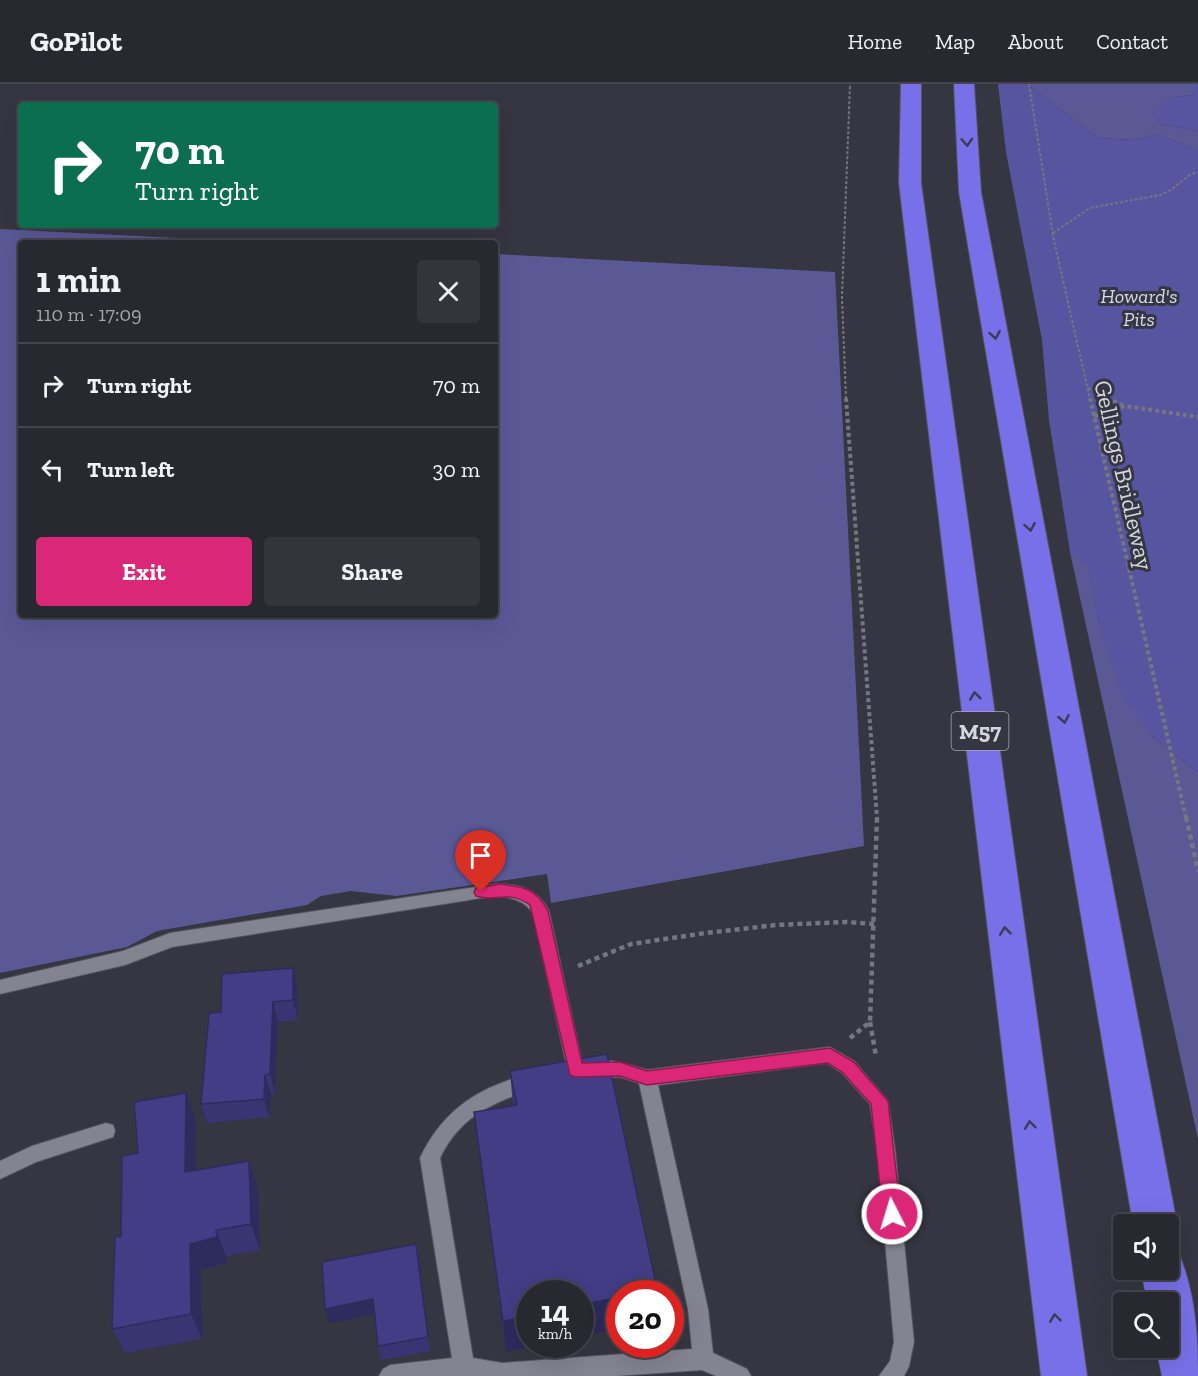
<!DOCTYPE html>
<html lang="en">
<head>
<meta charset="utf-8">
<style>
	body { margin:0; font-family:"Zilla Slab",serif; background:#34343d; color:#f1f3f6; height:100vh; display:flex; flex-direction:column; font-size:22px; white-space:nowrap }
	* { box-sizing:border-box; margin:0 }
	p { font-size:20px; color:#a5a6ab }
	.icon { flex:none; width:33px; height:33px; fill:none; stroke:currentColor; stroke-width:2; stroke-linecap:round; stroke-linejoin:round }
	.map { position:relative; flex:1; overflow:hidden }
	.sheet { position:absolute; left:18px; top:156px; width:480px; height:378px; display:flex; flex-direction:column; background:#282831; border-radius:6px; box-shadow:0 6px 24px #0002,0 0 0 2px #44444d }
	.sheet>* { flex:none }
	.top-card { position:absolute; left:18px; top:18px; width:480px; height:126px; border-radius:6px; box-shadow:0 6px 24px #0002,0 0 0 2px #44444d; background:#0b6e4f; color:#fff; overflow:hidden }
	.fabs { position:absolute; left:1113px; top:1130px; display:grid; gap:12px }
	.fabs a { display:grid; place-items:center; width:66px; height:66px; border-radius:6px; background:#282831; box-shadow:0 6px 24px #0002,0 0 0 2px #44444d; font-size:30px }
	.speed { position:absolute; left:516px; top:1196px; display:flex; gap:12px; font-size:30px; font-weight:700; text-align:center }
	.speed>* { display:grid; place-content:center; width:78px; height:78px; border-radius:50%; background:#282831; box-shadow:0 6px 24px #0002,0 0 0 2px #44444d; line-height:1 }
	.speed small { font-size:15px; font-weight:400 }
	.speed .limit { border:9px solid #d22; background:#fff; color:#111 }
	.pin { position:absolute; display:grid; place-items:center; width:51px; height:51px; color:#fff; margin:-62px -26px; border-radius:50% 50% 50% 0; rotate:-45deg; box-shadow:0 0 6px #0007 }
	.pin .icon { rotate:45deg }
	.me { position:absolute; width:66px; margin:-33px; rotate:355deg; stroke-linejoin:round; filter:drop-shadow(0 0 4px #0008) }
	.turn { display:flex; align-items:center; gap:21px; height:126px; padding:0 18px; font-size:27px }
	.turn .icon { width:78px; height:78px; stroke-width:2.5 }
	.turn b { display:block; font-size:42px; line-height:51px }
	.round { display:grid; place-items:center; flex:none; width:63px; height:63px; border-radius:6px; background:#34343d }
	.headline { display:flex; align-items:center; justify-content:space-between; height:102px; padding:0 18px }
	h1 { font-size:36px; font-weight:700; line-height:45px }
	.primary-button { display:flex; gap:12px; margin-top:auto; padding:12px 18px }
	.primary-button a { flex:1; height:69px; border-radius:6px; background:#db2777; color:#fff; font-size:24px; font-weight:700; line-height:69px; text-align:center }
	.primary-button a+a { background:#34343d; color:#f1f3f6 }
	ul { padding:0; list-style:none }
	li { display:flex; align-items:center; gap:18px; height:84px; padding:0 18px; border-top:2px solid #44444d }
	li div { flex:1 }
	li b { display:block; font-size:22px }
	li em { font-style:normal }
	header { display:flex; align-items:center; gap:36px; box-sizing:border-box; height:84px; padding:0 30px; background:#282831; border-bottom:2px solid #44444d }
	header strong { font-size:28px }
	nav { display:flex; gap:33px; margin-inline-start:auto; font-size:21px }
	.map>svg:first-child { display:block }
	.green { fill:#5a5996 }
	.forest { fill:#57559f }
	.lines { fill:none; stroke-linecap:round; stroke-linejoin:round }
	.lane-casing { stroke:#54545e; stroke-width:2 }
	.highway-casing { stroke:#54545e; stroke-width:2 }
	.path-far2 { stroke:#75767f; stroke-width:2; stroke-dasharray:3 2; stroke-linecap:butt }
	.path-far1 { stroke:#75767f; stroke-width:4; stroke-dasharray:4 3; stroke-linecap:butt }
	.path { stroke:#75767f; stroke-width:4.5; stroke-dasharray:5 4; stroke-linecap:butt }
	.lane { fill:#848491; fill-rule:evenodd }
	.highway { fill:#7870e8; fill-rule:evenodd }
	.wall { fill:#393472 }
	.shaded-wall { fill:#2e2b5d }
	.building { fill:#423d85; stroke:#2e2b5d; stroke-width:1.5 }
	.oneway { stroke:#3c3c52 }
	.route { fill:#db2777; stroke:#8e194d; stroke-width:1.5 }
	.labels { text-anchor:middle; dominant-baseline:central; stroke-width:6; stroke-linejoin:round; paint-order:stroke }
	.far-park-label { font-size:20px; font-style:italic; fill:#d6d8ed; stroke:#353641 }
	.shield { fill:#353641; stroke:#a6a6ae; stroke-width:1.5 }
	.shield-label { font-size:22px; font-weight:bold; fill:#d6d6dd }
	.street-label { font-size:24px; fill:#d6d6dd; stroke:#353641 }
</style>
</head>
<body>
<header>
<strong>GoPilot</strong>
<nav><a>Home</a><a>Map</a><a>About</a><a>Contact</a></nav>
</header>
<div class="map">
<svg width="1198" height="1292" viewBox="0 0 1198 1292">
	<rect width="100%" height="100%" fill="#353641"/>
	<g class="green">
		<path d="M1027,0h167l2,1 -2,10 -21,2 -13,27 38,7v20l-41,-17 -21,6 -38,-2z"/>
		<path d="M0,145l277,14h-256v372h474v-361l340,18 29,574 -313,57 -4,-29 -151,22 -45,-5 -30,5 -14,9 -150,26 -30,16 -127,26z"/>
		<path d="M1070,468l18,13 12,60 52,111 46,37v366z"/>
	</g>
	<g class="forest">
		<path d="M998,0h29l71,54 38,2 21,-6 41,17v622l-46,-37 -27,-35 -25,-76 -12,-59 -18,-14 -21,-132 -7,-80 -36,-188z"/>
		<path d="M1194,0h4v47l-38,-7 -8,-12 21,-15 21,-2z"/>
	</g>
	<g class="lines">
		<g class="lane-casing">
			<g id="lane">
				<path d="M496,800c23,0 42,5 53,27l34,156c15,-14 47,-2 64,3l183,-23 24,14 34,40 7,49 19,192 -5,24 -5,10h-25l11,-15 4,-19 -17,-192 -7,-46 -28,-31 -15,-10 -169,22 50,224 5,44 34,16 4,7h-35l-14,-6 -86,6h-237l4,-7 7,-4 62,-7 -32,-200c18,-38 45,-62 84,-76 10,-4 21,-9 31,-6l3,6 -3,6c-42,15 -74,27 -95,70l33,200 29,5 190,-14 -4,-40 -49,-226 -19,-6 -29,1 -8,-6 -8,6 -6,-2 -36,-163c-16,-23 -46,-16 -70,-12l-291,46 -47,18 -125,29v-14l123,-29 47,-18z"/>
				<path d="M106,1039l7,2 2,6 -2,6 -77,25 -36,17v-18l32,-15z"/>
			</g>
		</g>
		<g class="highway-casing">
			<g id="highway">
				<path d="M901,0h20v99l166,1193h-46l-142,-1193z"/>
				<path d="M954,0h20l7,108 196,1032 -9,15v-15h-35l-174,-1032z"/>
				<path d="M1168,1166l11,4c16,39 19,80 19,122h-36l-6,-29h12v-45h-21l-6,-33h27z"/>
			</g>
		</g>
		<g class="path-far2">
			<path d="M1029,0l25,157 36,158"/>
			<path d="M1053,149l37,-25 70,-13 11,-5 20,-16 7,-2"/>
			<path d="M1088,304l22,11"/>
			<path d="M846,315l-4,-102 8,-213"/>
		</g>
		<g class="path-far1">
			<path d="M846,314l31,420"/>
			<path d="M1090,314l96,420"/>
			<path d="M1107,314l17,8"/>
			<path d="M1094,332l31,-10 73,11"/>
		</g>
		<g class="path">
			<path d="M1186,733l12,54"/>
			<path d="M578,882l53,-22 75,-11 70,-8 70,-3 28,2"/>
			<path d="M870,938l6,34"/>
			<path d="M850,954l20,-16 7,-205"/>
		</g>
		<use href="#lane" class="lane"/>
		<use href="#highway" class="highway"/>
	</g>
	<g class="wall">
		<path d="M297,903l1,33 -20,2 -3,71 -4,1 -2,23 -62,6 -6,-19 20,-92z"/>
		<path d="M510,987l147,218v4h-37l-114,59 -32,-240 39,-6z"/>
		<path d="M196,1036v50l53,-9 9,27 2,62 -34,6 1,7 -26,6 1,70 -77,14 -13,-24 9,-93 17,-83z"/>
		<path d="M416,1160l3,15 11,92 -49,9 -3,-14 -3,-32 -46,9z"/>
	</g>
	<g class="shaded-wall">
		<path d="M293,884l4,19 1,33 -5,-20z"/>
		<path d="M273,918l5,20 -3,71 -5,-19z"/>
		<path d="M265,991l6,19 -2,23 -5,-18z"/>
		<path d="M186,1009l10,27v78l-11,-26z"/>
		<path d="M249,1077l9,27 2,62 -9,-26z"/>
		<path d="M216,1146l10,26 1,7 -26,6 1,70 -11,-25 -1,-70z"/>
		<path d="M416,1160l3,15 11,92 -2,-14z"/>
		<path d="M657,1205v4h-19z"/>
		<path d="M620,1213v31l-40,9v-32z"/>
		<path d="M373,1215l4,15 -48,9 -4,-14z"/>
		<path d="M530,1232v28h15l-39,8 -3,-31z"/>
	</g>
	<g class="building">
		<path d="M293,884v32l-20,2 -3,72 -5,1 -1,24 -63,5 8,-91 12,-1 1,-38z"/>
		<path d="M607,970l50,235 -19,4h-18v4l-40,8v-12h-50v23l-27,5 -29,-209 43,-7 -7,-34z"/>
		<path d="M186,1009l-1,79 64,-11 2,63 -35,6 1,7 -27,7 1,70 -79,15 3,-92 6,-1 1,-80 16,-3 -4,-51z"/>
		<path d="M416,1160l12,93 -50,9 -5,-47 -48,10 -3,-47z"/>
	</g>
	<defs><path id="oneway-chevron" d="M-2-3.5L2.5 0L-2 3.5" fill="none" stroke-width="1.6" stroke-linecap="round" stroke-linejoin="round" transform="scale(1.5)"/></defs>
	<g class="oneway">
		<use href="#oneway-chevron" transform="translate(967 58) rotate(87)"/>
		<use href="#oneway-chevron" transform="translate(995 251) rotate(80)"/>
		<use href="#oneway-chevron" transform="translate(1030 443) rotate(80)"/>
		<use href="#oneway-chevron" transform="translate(975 612) rotate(-97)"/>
		<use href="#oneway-chevron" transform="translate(1064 635) rotate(80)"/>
		<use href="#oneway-chevron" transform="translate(1005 847) rotate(-97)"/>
		<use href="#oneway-chevron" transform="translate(1030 1041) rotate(-97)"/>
		<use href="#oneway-chevron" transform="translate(1055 1234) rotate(-97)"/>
	</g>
	<path class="route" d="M500,800c24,3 36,4 48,27l34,152 38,-1 27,9 183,-23 24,14 34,39 13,113 -3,6 -6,2 -6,-2 -3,-6 -12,-110 -29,-32 -14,-9 -181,22 -27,-9 -45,1 -5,-2 -40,-170c-22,-16 -35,-2 -54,-9l-2,-4 2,-4z"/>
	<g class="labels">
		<g class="far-park-label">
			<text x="1139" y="212">Howard's<tspan x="1139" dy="23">Pits</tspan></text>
		</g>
		<rect class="shield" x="951.5" y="628" width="57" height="38" rx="4.5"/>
		<g class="shield-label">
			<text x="980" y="647">M57</text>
		</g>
		<g class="street-label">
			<text transform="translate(1124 391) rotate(77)">Gellings Bridleway</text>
		</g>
	</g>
</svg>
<div class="fabs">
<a><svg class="icon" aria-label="sound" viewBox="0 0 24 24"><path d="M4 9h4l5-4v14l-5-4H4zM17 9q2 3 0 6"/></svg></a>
<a><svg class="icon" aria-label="search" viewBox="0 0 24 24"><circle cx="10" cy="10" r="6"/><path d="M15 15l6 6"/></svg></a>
</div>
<div class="speed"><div>14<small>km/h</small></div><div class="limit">20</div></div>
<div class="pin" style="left:481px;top:808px;background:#d93025"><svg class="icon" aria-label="arrive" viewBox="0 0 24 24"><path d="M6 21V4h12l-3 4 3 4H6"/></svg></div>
<svg class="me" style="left:892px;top:1130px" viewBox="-20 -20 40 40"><circle r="17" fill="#db2777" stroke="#fff" stroke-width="3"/><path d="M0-11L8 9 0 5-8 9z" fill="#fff"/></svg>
<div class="top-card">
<div class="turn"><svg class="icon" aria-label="right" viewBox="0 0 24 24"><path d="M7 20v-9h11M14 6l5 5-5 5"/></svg><div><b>70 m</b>Turn right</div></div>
</div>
<section class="sheet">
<div class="headline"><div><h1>1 min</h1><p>110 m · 17:09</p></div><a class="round"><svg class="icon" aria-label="close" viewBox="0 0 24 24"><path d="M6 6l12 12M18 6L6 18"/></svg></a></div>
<ul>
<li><svg class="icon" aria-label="right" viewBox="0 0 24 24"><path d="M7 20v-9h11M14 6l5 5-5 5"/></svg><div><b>Turn right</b></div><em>70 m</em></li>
<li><svg class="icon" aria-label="left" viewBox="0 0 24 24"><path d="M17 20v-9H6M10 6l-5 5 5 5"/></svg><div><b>Turn left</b></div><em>30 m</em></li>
</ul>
<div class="primary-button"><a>Exit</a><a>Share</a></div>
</section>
</div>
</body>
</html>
